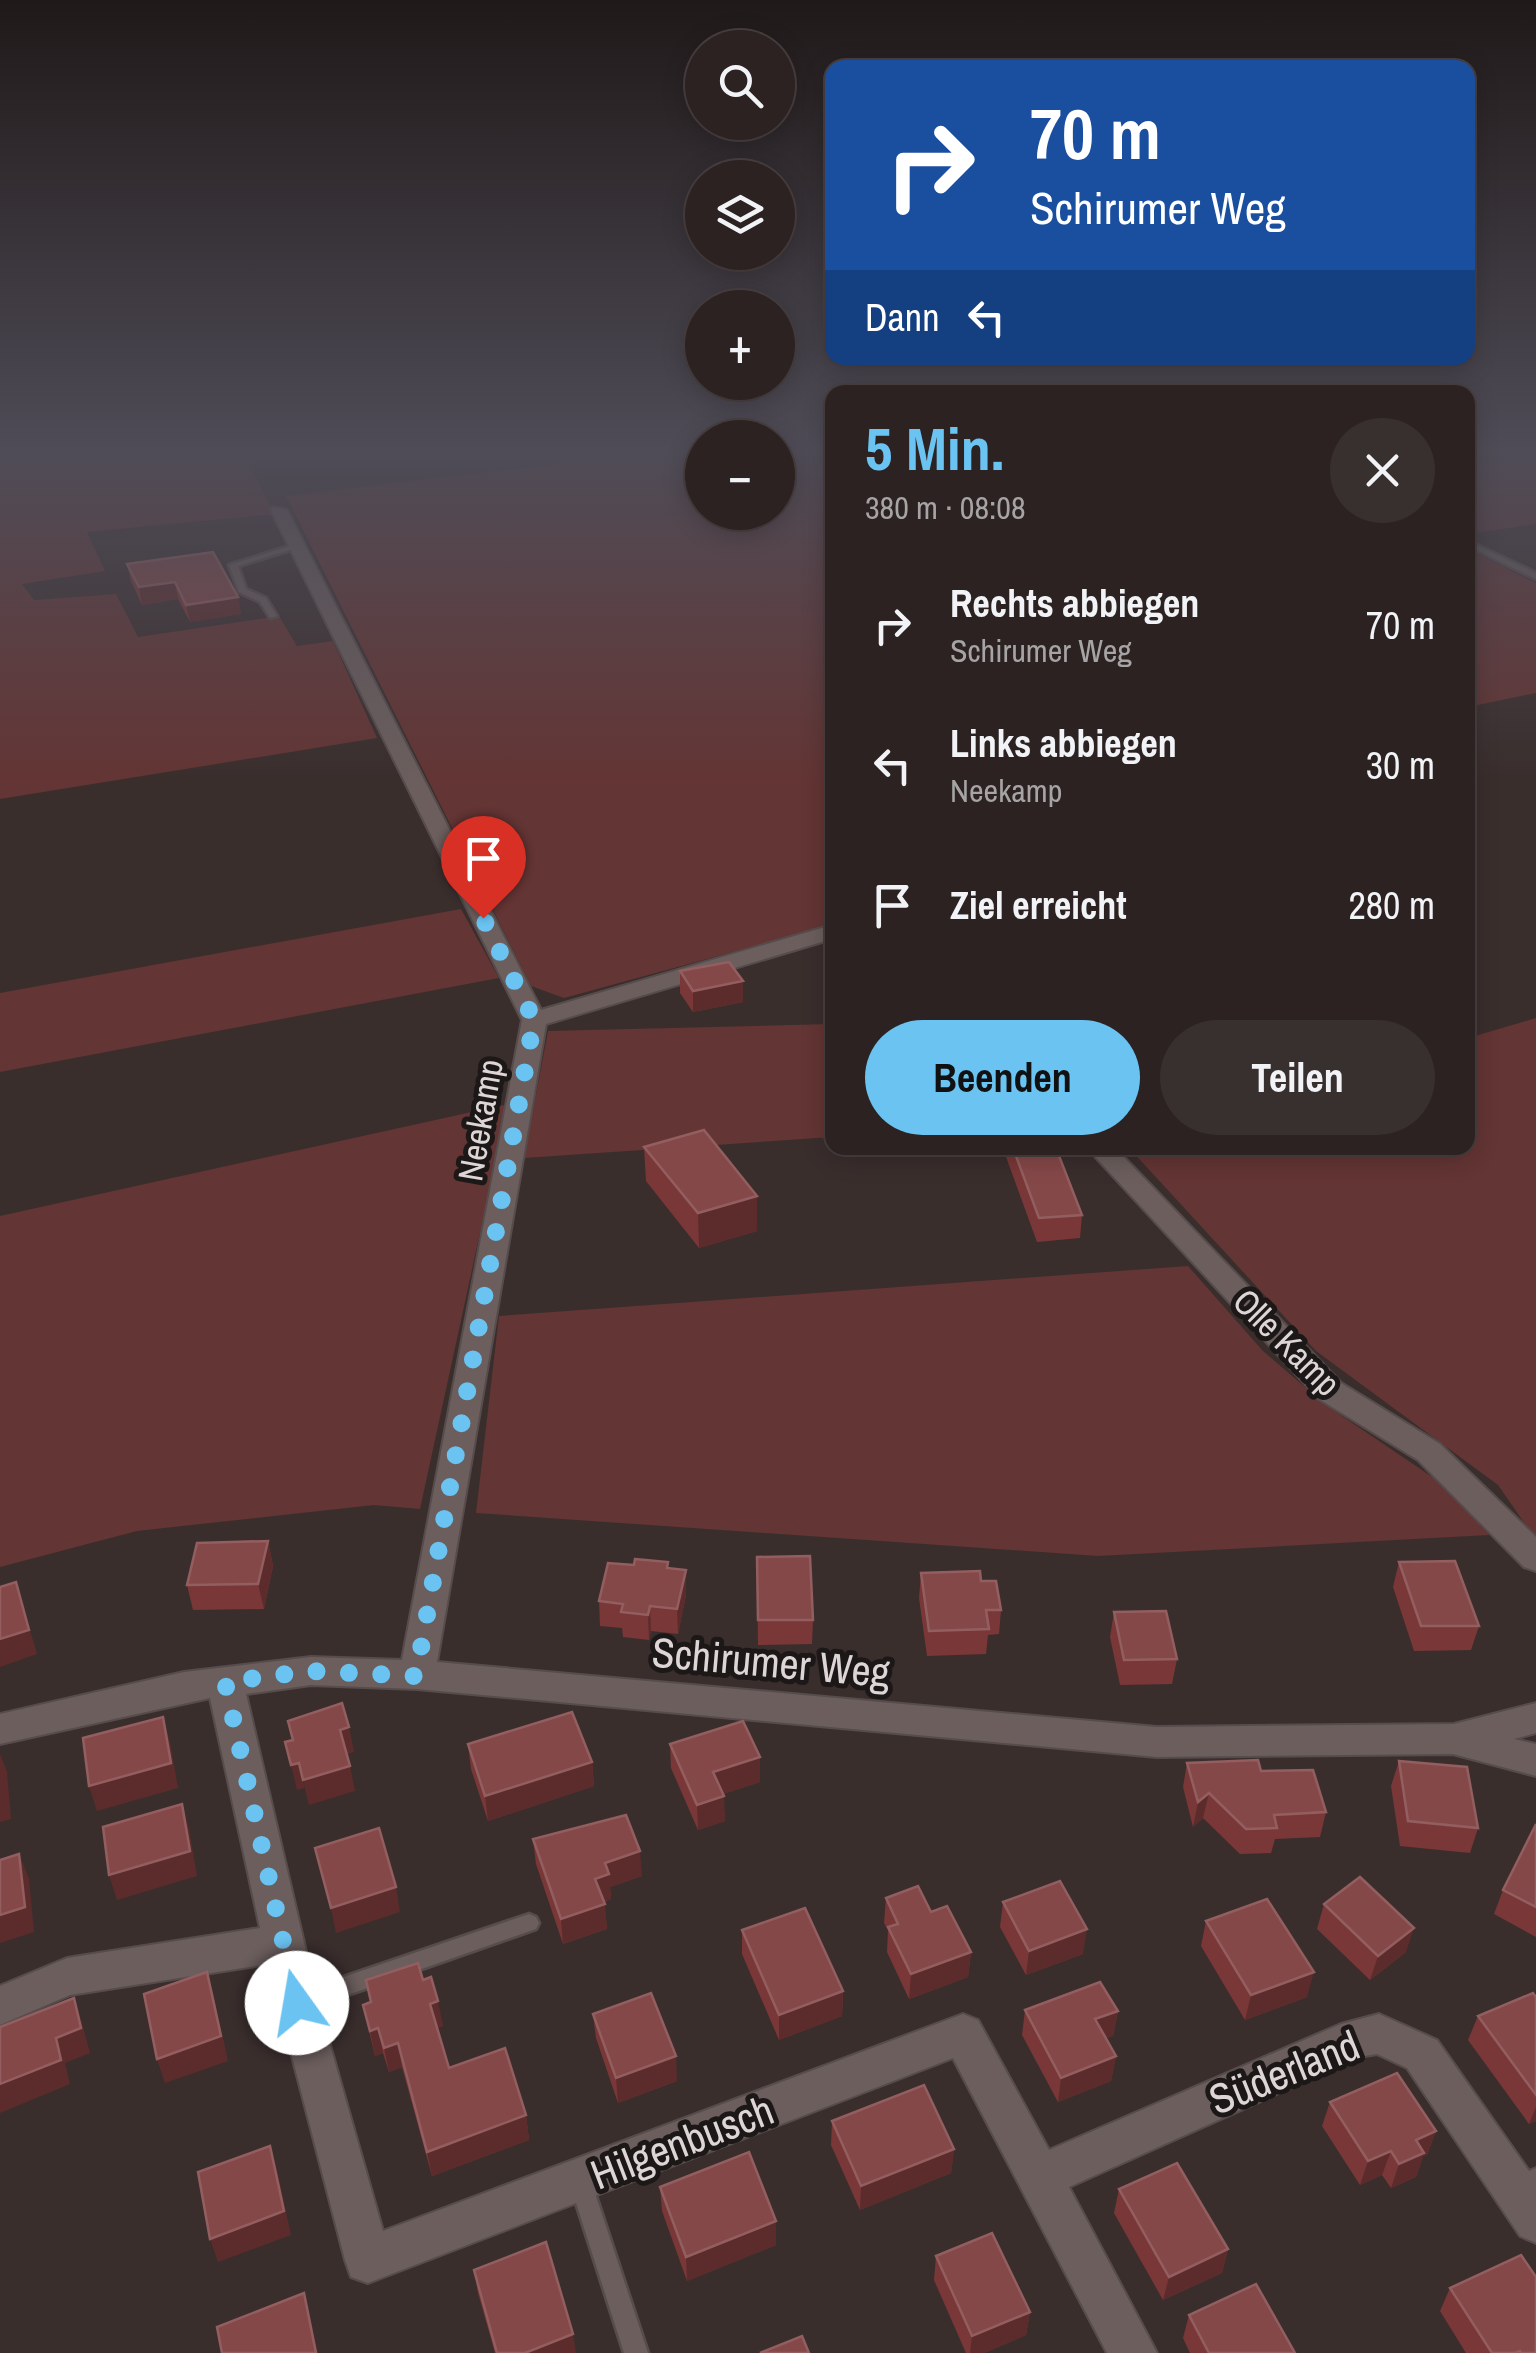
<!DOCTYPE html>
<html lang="de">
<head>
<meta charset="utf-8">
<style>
	body { margin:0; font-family:"Archivo Narrow",sans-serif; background:#382f2f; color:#f1f3f6; height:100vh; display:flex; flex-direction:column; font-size:38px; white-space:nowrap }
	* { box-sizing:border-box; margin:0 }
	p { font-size:32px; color:#a6a4a5 }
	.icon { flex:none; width:55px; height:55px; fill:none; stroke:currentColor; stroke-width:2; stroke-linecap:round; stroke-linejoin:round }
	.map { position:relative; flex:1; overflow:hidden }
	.panel { position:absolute; left:825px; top:385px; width:650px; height:770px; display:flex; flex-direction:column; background:#2c2222; border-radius:20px; box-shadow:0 5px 25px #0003,0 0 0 2px #483f40 }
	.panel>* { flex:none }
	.top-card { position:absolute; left:825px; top:60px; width:650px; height:305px; border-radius:20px; box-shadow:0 5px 25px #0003,0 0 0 2px #483f40; background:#1a4fa0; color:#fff; overflow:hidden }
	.buttons { position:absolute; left:685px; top:30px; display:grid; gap:20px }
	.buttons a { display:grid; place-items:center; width:110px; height:110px; border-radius:50%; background:#2c2222; box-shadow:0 5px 25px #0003,0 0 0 2px #483f40; font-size:50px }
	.pin { position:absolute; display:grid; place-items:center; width:85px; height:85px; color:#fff; margin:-102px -42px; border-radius:50% 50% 50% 0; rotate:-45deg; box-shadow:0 0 10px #0007 }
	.pin .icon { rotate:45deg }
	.me { position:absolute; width:110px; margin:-55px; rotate:347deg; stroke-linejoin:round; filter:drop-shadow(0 0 8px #0008) }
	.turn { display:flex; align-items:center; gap:35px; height:210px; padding:0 40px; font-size:45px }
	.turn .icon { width:130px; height:130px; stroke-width:2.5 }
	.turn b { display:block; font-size:70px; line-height:85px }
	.then { display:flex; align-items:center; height:95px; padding:0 40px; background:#0003; gap:20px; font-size:38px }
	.round { display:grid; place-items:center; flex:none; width:105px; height:105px; border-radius:52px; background:#382f2f }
	.summary { display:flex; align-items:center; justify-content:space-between; height:170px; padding:0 40px }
	h1 { font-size:60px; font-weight:800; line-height:75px; color:#6ac3f1 }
	.button { display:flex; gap:20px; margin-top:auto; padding:20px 40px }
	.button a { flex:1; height:115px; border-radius:60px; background:#6ac3f1; color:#111; font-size:40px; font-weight:800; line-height:115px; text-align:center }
	.button a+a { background:#382f2f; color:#f1f3f6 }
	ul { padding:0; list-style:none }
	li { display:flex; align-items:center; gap:30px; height:140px; padding:0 40px }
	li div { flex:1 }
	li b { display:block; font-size:38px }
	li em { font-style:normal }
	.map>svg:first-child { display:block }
	.green { fill:#633534 }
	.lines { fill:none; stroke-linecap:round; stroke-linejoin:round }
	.service-casing { stroke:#564c4c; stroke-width:5 }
	.minor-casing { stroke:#564c4c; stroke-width:4 }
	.service { fill:#6b5e5d; fill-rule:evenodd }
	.minor { fill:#6b5e5d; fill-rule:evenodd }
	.wall { fill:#7a3738 }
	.shaded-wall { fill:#5c2c2c }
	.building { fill:#854849; stroke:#935e5f; stroke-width:2.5 }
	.route { stroke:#6ac3f1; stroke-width:18; stroke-dasharray:0 32.4 }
	.labels { text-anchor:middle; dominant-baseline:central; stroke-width:10; stroke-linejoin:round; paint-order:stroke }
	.street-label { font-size:35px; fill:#ded6d6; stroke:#1d1818 }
	.near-street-label { font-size:42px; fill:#ded6d6; stroke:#1d1818 }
</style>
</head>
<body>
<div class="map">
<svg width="1536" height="2353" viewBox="0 0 1536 2353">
	<rect width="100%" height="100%" fill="#3a2e2d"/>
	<g class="green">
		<path d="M54,449h188l32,65 -187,18 18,39 -83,13 12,16 82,-6 22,43 141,-21 18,30 36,-5 44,97 -377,61v-342z"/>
		<path d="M686,449h16v63h76v-63h54v476l-268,73 -33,-12 -245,-490z"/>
		<path d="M1468,449h68v75l-68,10z"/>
		<path d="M1468,549l68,34v110l-68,14z"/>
		<path d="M461,909l38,69 -499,94v-79z"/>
		<path d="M1536,1018v522l-38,-55 -182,-134 -187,-203h339v-110z"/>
		<path d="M832,1024v113l-308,21 24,-127z"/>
		<path d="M508,1104l-88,405 -46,-4 -237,26 -137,36v-351z"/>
		<path d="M1188,1266l75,85 63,54 118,80 45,50 -391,21 -622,-43 23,-197z"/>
	</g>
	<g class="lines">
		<g class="service-casing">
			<g id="service">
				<path d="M1468,541l68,32v6l-68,-33z"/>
				<path d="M293,545l7,2 -62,19 8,23 20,9 11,18 -7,2 -10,-16 -21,-10 -10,-27z"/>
				<path d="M529,1914l7,3 3,6 -3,6 -234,82 -7,-3 -4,-7 4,-7 7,-3z"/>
				<path d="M580,2170l8,3 3,8 57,172h-24l-55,-172 3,-8z"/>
			</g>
		</g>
		<g class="minor-casing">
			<g id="minor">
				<path d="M273,507l14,3 254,500 291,-85v14l-286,85 -109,638 720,65 297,-3 82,-21v30l-22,6 22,5v32l-83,-22 -296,3 -740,-68 -106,-4 -65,9 72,309 65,228 580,-217 15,6 71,130 292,-126 38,-10 58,26 92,131 7,-3v75l-16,-7 -113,-168 -30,-14 -18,3 -290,130 88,166h-50l-154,-295 -585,225 -17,-6 -6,-17 -77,-296 -198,31 -70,30v-39l67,-28 193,-30 -50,-230 -210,46v-30l184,-42 127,-15 91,3 120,-640 -251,-510z"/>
				<path d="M1087,1148h28l226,235 99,61 96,93v34l-12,-4 -106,-107 -99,-61z"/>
			</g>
		</g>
		<use href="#service" class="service"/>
		<use href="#minor" class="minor"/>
	</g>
	<g class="wall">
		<path d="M127,564l111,33 3,17 -51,8 -12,-23 -36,6 -11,-24z"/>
		<path d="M680,971l63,10v21l-50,10 -13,-19z"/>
		<path d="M644,1147l113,84 -58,17 -53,-67z"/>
		<path d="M1006,1148h50l26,67 -2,23 -43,4 -32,-88z"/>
		<path d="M268,1541l5,25 -9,43 -71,1 -6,-25z"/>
		<path d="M757,1557l56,63 -1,24 -54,1z"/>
		<path d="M668,1562v6l18,27 -8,39 -27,-3 -2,9 -26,-3 -1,-9 -22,-2 -1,-25 35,-36z"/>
		<path d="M1399,1562l80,64 -8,24 -57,1 -21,-64z"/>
		<path d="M921,1573l60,8 20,29 -2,24 -11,1 -2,19 -59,2 -8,-58z"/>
		<path d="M1114,1612l63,47 -5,25 -52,1 -10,-48z"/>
		<path d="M468,1744l124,18 2,24 -106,35 -17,-52z"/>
		<path d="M670,1744l90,13v25l-37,12 2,27 -27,9 -27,-62z"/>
		<path d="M1399,1761l79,67 -8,25 -70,-7 -9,-60z"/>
		<path d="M1187,1763l74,8 65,41 -6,25 -45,2 -4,14 -31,1 -37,-36 -10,9 -10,-40z"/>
		<path d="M1536,1824v113l-42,-23 9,-24z"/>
		<path d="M533,1839l109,37 -32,11 1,12 -7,3 3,27 -44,15 -27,-80z"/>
		<path d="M886,1898l45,14 40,40 -3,25 -59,22 -22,-47 1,-22 -4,-7z"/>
		<path d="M1003,1902l80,52 -57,21 -26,-48z"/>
		<path d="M1324,1904l82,48 -36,28 -53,-51z"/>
		<path d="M1206,1921l101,76 -62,23 -44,-74z"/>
		<path d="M742,1930l101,61 -1,25 -63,24 -37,-86z"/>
		<path d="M423,1980l20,46 -6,2 12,40 77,47 3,25 -97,36 -30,-109 -13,5 -6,-19 -8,3 -12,-51z"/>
		<path d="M1536,1997v124l-7,3 -61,-84 10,-24z"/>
		<path d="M1025,2010l93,1 -5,25 -7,2 10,18 -5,25 -53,21 -36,-67z"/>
		<path d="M593,2014l84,67 -59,22 -22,-65z"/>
		<path d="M1330,2102l106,29 -9,24 -4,1 -7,21 -25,11 -9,-13 -22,10 -38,-59z"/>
		<path d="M832,2121l122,28 -3,24 -91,37 -29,-65z"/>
		<path d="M660,2187l116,34v24l-89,36 -25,-70z"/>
		<path d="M1119,2189l109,60 -6,24 -59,27 -49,-87z"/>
		<path d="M936,2256l94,56 -4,23 -42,18h-18l-32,-73z"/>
		<path d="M474,2270l102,83h-81l-17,-60z"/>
		<path d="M1450,2288l86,65h-70l-26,-42z"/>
		<path d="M1189,2315l106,38h-105l-7,-15z"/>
	</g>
	<g class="shaded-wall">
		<path d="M175,582l3,17 -36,6 -3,-18z"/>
		<path d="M238,597l3,17 -51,8 -4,-17z"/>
		<path d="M743,981v21l-50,10v-21z"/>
		<path d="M757,1196v35l-58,17 -1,-35z"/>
		<path d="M268,1541l5,25 -9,43 -6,-25z"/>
		<path d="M686,1570v25l-8,39 -1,-25z"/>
		<path d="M16,1582l21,72 -37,13v-28z"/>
		<path d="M650,1606l1,25 -2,9 -1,-25z"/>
		<path d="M163,1717l7,25 8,46 -81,23 -8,-25z"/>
		<path d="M349,1727l5,25 -9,3 -5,-25z"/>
		<path d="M0,1754l7,18 4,47 -11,3z"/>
		<path d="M760,1757v25l-46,15 -1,-25z"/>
		<path d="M592,1762l2,24 -106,35 -3,-25z"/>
		<path d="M299,1763l6,25 -8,2 -6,-25z"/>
		<path d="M350,1766l5,25 -46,14 -6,-25z"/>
		<path d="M1209,1793l-6,25 -10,9 5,-25z"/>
		<path d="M724,1796l1,25 -27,9 -1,-25z"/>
		<path d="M182,1804l7,25 8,47 -80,24 -8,-25z"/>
		<path d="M640,1851l2,25 -32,11 1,12 -14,5 -2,-25 10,-16z"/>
		<path d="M19,1854l10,25 5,53 -34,11v-28z"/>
		<path d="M396,1887l4,25 -64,21 -5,-25z"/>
		<path d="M605,1904l2,25 -44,15 -2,-25z"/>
		<path d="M1414,1928l-8,24 -36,28 8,-24z"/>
		<path d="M1087,1929l-4,25 -57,21 3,-24z"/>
		<path d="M971,1952l-3,25 -59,22 2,-25z"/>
		<path d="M207,1972l7,25 14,64 -63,22 -8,-24z"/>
		<path d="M1314,1972l-7,25 -62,23 6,-25z"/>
		<path d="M843,1991l-1,25 -63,24v-25z"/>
		<path d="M74,1998l8,25 8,30 -25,10 5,21 -70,29v-29l56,-46z"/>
		<path d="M438,2001l5,25 -9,3 -4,-25z"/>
		<path d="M1118,2011l-5,25 -22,8 4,-25z"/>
		<path d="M378,2028l5,25 -8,3 -5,-25z"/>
		<path d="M398,2043l4,24 -13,5 -5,-24z"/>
		<path d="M676,2056l1,25 -59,22 -2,-25z"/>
		<path d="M1116,2056l-5,25 -53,21 3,-24z"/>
		<path d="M1536,2107v14l-7,3z"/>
		<path d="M526,2115l3,25 -97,36 -5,-24z"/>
		<path d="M1436,2131l-9,24 -4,1 -7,21 -25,11 8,-24 17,-24z"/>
		<path d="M270,2146l7,24 14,65 -73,27 -8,-23z"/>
		<path d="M954,2149l-3,24 -91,37 1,-24z"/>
		<path d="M1391,2151l-9,24 -22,10 8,-24z"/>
		<path d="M776,2221v24l-89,36 -1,-24z"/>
		<path d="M1228,2249l-6,24 -59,27 6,-23z"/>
		<path d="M304,2293l6,24 8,36h-2z"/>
		<path d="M1030,2312l-4,23 -42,18h-14l2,-17z"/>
		<path d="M573,2334l3,19h-51z"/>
	</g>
	<g class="building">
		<path d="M213,552l25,45 -52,8 -11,-23 -36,5 -12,-23z"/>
		<path d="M729,962l14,19 -50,10 -13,-20z"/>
		<path d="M704,1130l53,66 -59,17 -54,-66z"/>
		<path d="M1013,1148h43l26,67 -43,3z"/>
		<path d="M268,1541l-10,43 -71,1 10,-42z"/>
		<path d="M810,1556l3,64h-55l-1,-63z"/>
		<path d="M635,1559l33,3 -1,6 19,2 -9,39 -27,-3 -2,9 -27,-3 2,-8 -24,-3 9,-38 26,2z"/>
		<path d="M1455,1561l24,65h-58l-22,-64z"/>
		<path d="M980,1571l1,10h15l5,29h-15l3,19 -60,2 -8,-58z"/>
		<path d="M16,1582l13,48 -29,9v-52z"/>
		<path d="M1166,1611l11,48 -53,1 -10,-48z"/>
		<path d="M342,1703l7,24 -9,3 10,36 -47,14 -4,-17 -8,2 -6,-23 8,-2 -5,-19z"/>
		<path d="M572,1712l20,50 -107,34 -17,-52z"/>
		<path d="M163,1717l8,46 -82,23 -6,-48z"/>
		<path d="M743,1721l17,36 -47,15 11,24 -27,9 -27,-61z"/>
		<path d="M1258,1760l3,11 52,-1 13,42 -52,3 3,13 -31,1 -37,-36 -11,9 -11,-39z"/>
		<path d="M1399,1761l68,6 11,61 -70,-7z"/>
		<path d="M182,1804l8,47 -81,24 -6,-48z"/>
		<path d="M626,1815l14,36 -35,12 4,11 -14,5 10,25 -44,15 -28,-80z"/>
		<path d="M1536,1824v83l-33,-17z"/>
		<path d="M379,1828l17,59 -65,21 -16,-60z"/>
		<path d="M19,1854l6,53 -25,8v-55z"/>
		<path d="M1360,1877l54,51 -36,28 -54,-52z"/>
		<path d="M1060,1881l27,48 -58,22 -26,-49z"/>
		<path d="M918,1886l13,26 16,-6 24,46 -60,22 -23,-47 10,-3 -12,-26z"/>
		<path d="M1267,1899l47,73 -63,23 -45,-74z"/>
		<path d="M805,1908l38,83 -64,24 -37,-85z"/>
		<path d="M418,1963l5,17 8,-3 7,24 -8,3 19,64 56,-20 21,67 -99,37 -29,-109 -14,5 -6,-20 -8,3 -7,-26 8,-3 -5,-22z"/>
		<path d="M207,1972l14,64 -64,23 -13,-65z"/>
		<path d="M1100,1982l18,29 -23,8 21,37 -55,22 -36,-68z"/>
		<path d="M651,1993l25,63 -60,22 -23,-64z"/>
		<path d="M1533,1993l3,4v98l-58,-79z"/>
		<path d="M74,1998l7,30 -25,10 5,22 -61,24v-57z"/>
		<path d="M1397,2073l39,58 -20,9 8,13 -25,11 -8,-13 -23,10 -38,-59z"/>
		<path d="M924,2085l30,64 -93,37 -29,-65z"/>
		<path d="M270,2146l14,65 -74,28 -12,-67z"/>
		<path d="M749,2152l27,69 -90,36 -26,-70z"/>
		<path d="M1177,2163l51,86 -59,28 -50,-88z"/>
		<path d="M992,2233l38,79 -58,24 -36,-80z"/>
		<path d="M546,2242l27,92 -48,19h-28l-23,-83z"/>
		<path d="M1521,2255l15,22v76h-15l-1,-2 -5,2h-23l-42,-65z"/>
		<path d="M1256,2284l39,69h-86l-20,-38z"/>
		<path d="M304,2293l12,60h-94l-5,-26z"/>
		<path d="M802,2336l7,17h-49z"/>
	</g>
	<linearGradient id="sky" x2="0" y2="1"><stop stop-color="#201919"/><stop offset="0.58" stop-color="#4f4c57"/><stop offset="1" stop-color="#4f4c57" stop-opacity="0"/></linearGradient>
	<rect width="1536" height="779" fill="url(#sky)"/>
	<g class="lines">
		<path class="route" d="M297,2003l-72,-321 85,-11 106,5 118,-656 -51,-102"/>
	</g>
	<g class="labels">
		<g class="street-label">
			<text transform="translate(480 1120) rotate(-80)">Neekamp</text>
			<text transform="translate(1287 1342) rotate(45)">Olle Kamp</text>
		</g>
		<g class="near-street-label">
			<text transform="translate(771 1662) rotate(5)">Schirumer Weg</text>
			<text transform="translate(1284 2072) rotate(-22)">Süderland</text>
			<text transform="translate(682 2142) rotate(-21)">Hilgenbusch</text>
		</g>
	</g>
</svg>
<div class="buttons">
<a><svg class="icon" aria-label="search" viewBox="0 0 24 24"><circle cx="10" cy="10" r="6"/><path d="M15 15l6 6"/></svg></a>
<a><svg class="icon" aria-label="layers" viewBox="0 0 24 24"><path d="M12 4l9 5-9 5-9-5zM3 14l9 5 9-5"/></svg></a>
<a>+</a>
<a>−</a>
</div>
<div class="pin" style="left:483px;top:918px;background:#d93025"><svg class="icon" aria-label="arrive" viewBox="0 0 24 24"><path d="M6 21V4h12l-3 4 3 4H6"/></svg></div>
<svg class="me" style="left:297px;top:2003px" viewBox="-20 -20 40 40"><circle r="19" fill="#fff"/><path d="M0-13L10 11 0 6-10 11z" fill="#6ac3f1"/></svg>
<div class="top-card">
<div class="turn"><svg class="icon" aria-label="right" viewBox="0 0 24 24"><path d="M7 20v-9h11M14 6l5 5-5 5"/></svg><div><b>70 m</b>Schirumer Weg</div></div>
<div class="then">Dann<svg class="icon" aria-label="left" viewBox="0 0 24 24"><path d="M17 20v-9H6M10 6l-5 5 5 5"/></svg></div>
</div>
<section class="panel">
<div class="summary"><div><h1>5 Min.</h1><p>380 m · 08:08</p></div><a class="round"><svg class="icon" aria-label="close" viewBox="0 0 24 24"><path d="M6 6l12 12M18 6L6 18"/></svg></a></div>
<ul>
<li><svg class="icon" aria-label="right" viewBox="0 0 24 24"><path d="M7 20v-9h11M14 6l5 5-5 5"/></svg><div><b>Rechts abbiegen</b><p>Schirumer Weg</p></div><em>70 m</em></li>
<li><svg class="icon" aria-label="left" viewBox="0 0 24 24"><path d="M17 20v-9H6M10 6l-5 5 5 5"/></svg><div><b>Links abbiegen</b><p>Neekamp</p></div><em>30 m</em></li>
<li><svg class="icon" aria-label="arrive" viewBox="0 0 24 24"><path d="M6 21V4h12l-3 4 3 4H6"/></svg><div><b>Ziel erreicht</b></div><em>280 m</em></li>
</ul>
<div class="button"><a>Beenden</a><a>Teilen</a></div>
</section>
</div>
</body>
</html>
